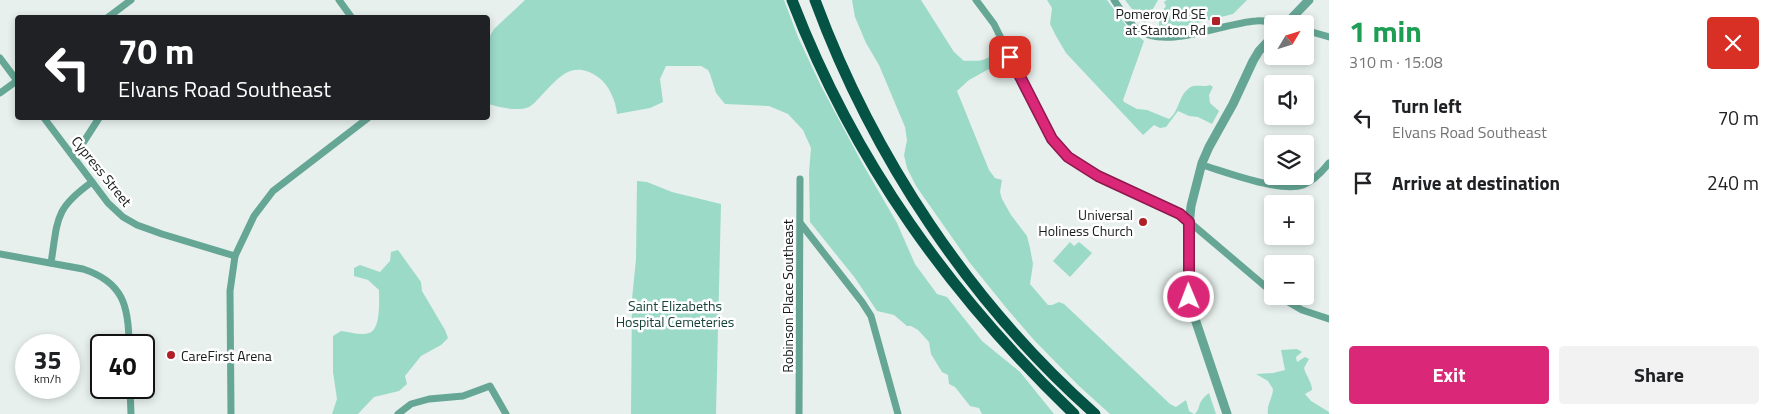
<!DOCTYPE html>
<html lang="en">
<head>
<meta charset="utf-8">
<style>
	body { margin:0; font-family:"Titillium Web",sans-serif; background:#f2f2f2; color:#202124; height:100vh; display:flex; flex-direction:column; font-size:19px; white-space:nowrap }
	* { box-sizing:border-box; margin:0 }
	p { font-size:16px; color:#757577 }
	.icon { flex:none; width:28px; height:28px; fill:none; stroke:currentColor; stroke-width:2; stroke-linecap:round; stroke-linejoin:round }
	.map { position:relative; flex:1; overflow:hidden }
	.drawer { display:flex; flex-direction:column; background:#fff; width:450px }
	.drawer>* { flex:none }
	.hud { position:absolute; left:15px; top:15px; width:475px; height:105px; border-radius:5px; box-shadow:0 2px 8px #0003; background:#202124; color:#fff; overflow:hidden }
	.needle { width:32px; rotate:52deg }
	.buttons { position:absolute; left:1264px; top:15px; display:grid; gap:10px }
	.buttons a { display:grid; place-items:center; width:50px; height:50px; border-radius:5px; background:#fff; box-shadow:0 2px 8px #0003; font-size:25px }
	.speed { position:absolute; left:15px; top:334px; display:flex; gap:10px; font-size:25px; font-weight:700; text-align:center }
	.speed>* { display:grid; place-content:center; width:65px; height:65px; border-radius:50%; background:#fff; box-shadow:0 2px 8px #0003; line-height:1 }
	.speed small { font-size:12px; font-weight:400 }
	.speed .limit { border:2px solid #111; border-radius:8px; background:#fff; color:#111 }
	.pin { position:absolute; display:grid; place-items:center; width:42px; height:42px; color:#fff; margin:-21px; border-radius:10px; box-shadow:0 2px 8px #0006 }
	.me { position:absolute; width:55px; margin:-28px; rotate:359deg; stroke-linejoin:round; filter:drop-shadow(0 0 4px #0008) }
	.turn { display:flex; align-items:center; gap:18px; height:105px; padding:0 20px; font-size:22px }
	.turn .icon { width:65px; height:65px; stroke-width:2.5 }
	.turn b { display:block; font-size:35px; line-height:42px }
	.round { display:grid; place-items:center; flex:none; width:52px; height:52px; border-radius:5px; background:#f2f2f2 }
	.overview { display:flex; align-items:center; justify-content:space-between; height:85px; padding:0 20px }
	h1 { font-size:30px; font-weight:700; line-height:38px; color:#1e9e55 }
	.button { display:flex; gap:10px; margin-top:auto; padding:10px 20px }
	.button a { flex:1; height:58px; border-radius:5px; background:#db2777; color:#fff; font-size:20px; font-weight:700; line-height:58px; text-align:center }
	.button a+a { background:#f2f2f2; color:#202124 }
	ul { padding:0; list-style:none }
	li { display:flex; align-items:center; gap:15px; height:65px; padding:0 20px }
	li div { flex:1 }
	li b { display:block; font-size:19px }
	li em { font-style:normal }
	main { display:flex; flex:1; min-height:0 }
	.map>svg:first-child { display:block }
	.green { fill:#9cdac8 }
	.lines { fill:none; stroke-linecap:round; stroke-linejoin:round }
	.minor { stroke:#66a695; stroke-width:7 }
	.tertiary { stroke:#66a695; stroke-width:9 }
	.trunk { stroke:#045344; stroke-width:11 }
	.route-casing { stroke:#8e194d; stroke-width:12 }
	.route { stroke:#db2777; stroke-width:9 }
	.poi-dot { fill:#b01f27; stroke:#fff; stroke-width:2 }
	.labels { text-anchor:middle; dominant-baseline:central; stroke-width:5; stroke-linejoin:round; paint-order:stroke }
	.poi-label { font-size:14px; fill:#181b1a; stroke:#fff; text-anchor:end }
	.street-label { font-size:14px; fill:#181b1a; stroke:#fff }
	.park-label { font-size:14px; fill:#164237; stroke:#fff }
</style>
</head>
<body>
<main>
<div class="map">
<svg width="1329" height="414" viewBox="0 0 1329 414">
	<rect width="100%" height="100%" fill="#e7f0ed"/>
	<g class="green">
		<path d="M525,0h259l14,37 23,49 40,75 36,62 18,41 22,30 10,3 35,44 38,31 34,42h-72l-3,-6 -9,-2 -15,-19 -6,-3 -1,-9 -6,-3 -11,-18 -2,-12 -11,-12 -7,-4h-4l-13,-11 -17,-4 -22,-33 -45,-56 -1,-49 2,-25 -8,-18 -15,-16 -19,-8 -44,-2 -9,-11 -6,-19 -2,-4 -7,-4h-35l-6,13 3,23 -13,6 -33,6c-1,-13 -8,-29 -19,-37 -26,-18 -40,1 -58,20 -3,3 -7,8 -11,10 -13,5 -29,0 -41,-3v-65l6,-10z"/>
		<path d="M852,0h69l33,52 10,9c7,-1 15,1 21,-2 5,-2 7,-4 12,-5l3,2v6l-2,2 -29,16 -12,11 32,79 6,8 7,2 -2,12 2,7 9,16 16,21 3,12 3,16 -3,20 18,21h4l7,-3 5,2 106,100 6,3 10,-7 3,11 5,3h-84l-31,-28 -45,-46 -26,-30 -38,-47 -54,-77 -9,-18 -3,-13 3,-15 -2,-13 -26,-62 -13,-22 -11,-26z"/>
		<path d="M1047,0h60l21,28 16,13 -21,59 1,2 13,7 10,1 22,9c10,-7 9,-22 19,-30 6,-6 15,-1 22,-4l3,2 -4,8 1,8 9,8 -7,13 -14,-7 -9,-1 -11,-5 -12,16 -6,1 -6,-3 -11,10 -77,-82 -10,-17 -6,-12 2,-16z"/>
		<path d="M1125,0h33l-13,23 -7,-6z"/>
		<path d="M1167,0h80l-14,14 -52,13 -8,-2 -14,3v-12l7,-10 -2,-4z"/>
		<path d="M637,181l10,1 25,10 49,12 -5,210h-85l1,-115 4,-40z"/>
		<path d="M1070,242l4,4 5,-4 13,11 -22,24 -17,-16z"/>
		<path d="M398,250l23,32 1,9 23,39 3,8 -7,7 -20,11 -16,20 2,8 -8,7 -25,6 -16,17h-26l5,-15 -4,-27v-36l8,-5c9,1 20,5 28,2 12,-3 10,-33 10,-43l-11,-10 -14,-4v-8l6,-3 20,7 10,-11 1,-9z"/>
		<path d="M1297,349l5,3 -6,5 1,5 8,-5 4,2 -5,9c2,8 8,14 8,22l-7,4 6,7 18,11v2h-61c-2,-8 5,-17 5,-25l-5,-8 -12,-7 17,-1 12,-3 -4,-20z"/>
		<path d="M1209,393l7,21h-21c7,-8 1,-11 14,-21z"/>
	</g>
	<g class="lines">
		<g class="minor">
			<path d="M339,0l13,18"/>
			<path d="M976,0l18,24 57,115 12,14 12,10 23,13 82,38 92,78"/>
			<path d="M1114,0c7,10 14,23 24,30 28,20 85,-7 118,-9 8,-1 15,1 23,3"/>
			<path d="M107,18l24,-18"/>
			<path d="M1305,30l24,7"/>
			<path d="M0,58l18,24"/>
			<path d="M0,93l18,-13"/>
			<path d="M44,118l64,85 15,14 14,8 25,9 73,22"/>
			<path d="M74,157l25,-39"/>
			<path d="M1202,165c24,7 79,28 101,20 11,-4 19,-13 26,-22"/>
			<path d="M801,224l61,78 9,14 27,98"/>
			<path d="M0,254l83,15c40,13 46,37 46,76"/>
			<path d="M51,263c7,-44 3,-54 41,-81"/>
			<path d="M1278,296l24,14 27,9"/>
			<path d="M130,388l1,26"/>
			<path d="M231,414l-1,-123 5,-35 19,-40 19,-25 95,-73"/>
			<path d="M398,414l13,-10 18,-5 34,-3 27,-10 16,28"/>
			<path d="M799,414l1,-235"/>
		</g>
		<g class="tertiary">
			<path d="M1286,24l23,-24"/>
			<path d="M1227,414l-37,-110 -2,-68 3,-30 11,-43 7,-16 24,-43 20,-43 6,-10 13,-14"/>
		</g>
		<g class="trunk">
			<path d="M792,0c62,162 158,295 282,414"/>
			<path d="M815,0c58,157 155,303 280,414"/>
		</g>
	</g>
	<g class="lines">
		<g class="route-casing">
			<path id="route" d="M1010,57l42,82 16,18 30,19 82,38 9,8v75"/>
		</g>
		<use href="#route" class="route"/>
	</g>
	<g class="poi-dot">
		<rect x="1211" y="16" width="10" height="10" rx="2.5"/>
		<circle cx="1143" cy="222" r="5"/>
		<circle cx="171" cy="355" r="5"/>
	</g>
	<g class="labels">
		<g class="poi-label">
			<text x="1206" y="13">Pomeroy Rd SE<tspan x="1206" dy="16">at Stanton Rd</tspan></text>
			<text x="1133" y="214">Universal<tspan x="1133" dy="16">Holiness Church</tspan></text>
			<text x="181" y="355" text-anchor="start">CareFirst Arena</text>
		</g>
		<g class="street-label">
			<text transform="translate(102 171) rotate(51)">Cypress Street</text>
			<text transform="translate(787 296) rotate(-90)">Robinson Place Southeast</text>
		</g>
		<g class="park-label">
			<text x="675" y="305">Saint Elizabeths<tspan x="675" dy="16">Hospital Cemeteries</tspan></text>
		</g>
	</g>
</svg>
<div class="buttons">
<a><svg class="needle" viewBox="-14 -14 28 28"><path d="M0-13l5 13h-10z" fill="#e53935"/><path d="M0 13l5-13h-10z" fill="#757577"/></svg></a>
<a><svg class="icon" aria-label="sound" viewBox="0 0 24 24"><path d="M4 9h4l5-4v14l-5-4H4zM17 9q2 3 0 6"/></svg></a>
<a><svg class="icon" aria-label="layers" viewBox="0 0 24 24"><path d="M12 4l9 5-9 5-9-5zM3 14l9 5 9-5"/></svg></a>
<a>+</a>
<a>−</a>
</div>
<div class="speed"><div>35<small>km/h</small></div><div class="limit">40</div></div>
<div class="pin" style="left:1010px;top:57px;background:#d93025"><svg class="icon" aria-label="arrive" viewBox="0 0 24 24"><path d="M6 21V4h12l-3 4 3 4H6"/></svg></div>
<svg class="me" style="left:1189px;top:297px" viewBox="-20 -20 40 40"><circle r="17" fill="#db2777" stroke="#fff" stroke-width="3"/><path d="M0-11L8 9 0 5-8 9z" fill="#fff"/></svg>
<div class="hud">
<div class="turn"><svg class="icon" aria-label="left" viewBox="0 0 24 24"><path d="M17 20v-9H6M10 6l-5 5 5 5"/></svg><div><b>70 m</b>Elvans Road Southeast</div></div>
</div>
</div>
<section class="drawer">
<div class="overview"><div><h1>1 min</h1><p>310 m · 15:08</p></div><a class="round" style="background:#d93025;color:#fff"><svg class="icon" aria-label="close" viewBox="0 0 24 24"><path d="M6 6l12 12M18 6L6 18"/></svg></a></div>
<ul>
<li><svg class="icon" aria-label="left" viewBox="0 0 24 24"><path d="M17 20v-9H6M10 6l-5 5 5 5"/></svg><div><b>Turn left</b><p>Elvans Road Southeast</p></div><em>70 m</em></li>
<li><svg class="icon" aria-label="arrive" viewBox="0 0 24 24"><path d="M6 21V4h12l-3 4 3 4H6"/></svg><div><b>Arrive at destination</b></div><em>240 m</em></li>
</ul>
<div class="button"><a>Exit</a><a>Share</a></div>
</section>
</main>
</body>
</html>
